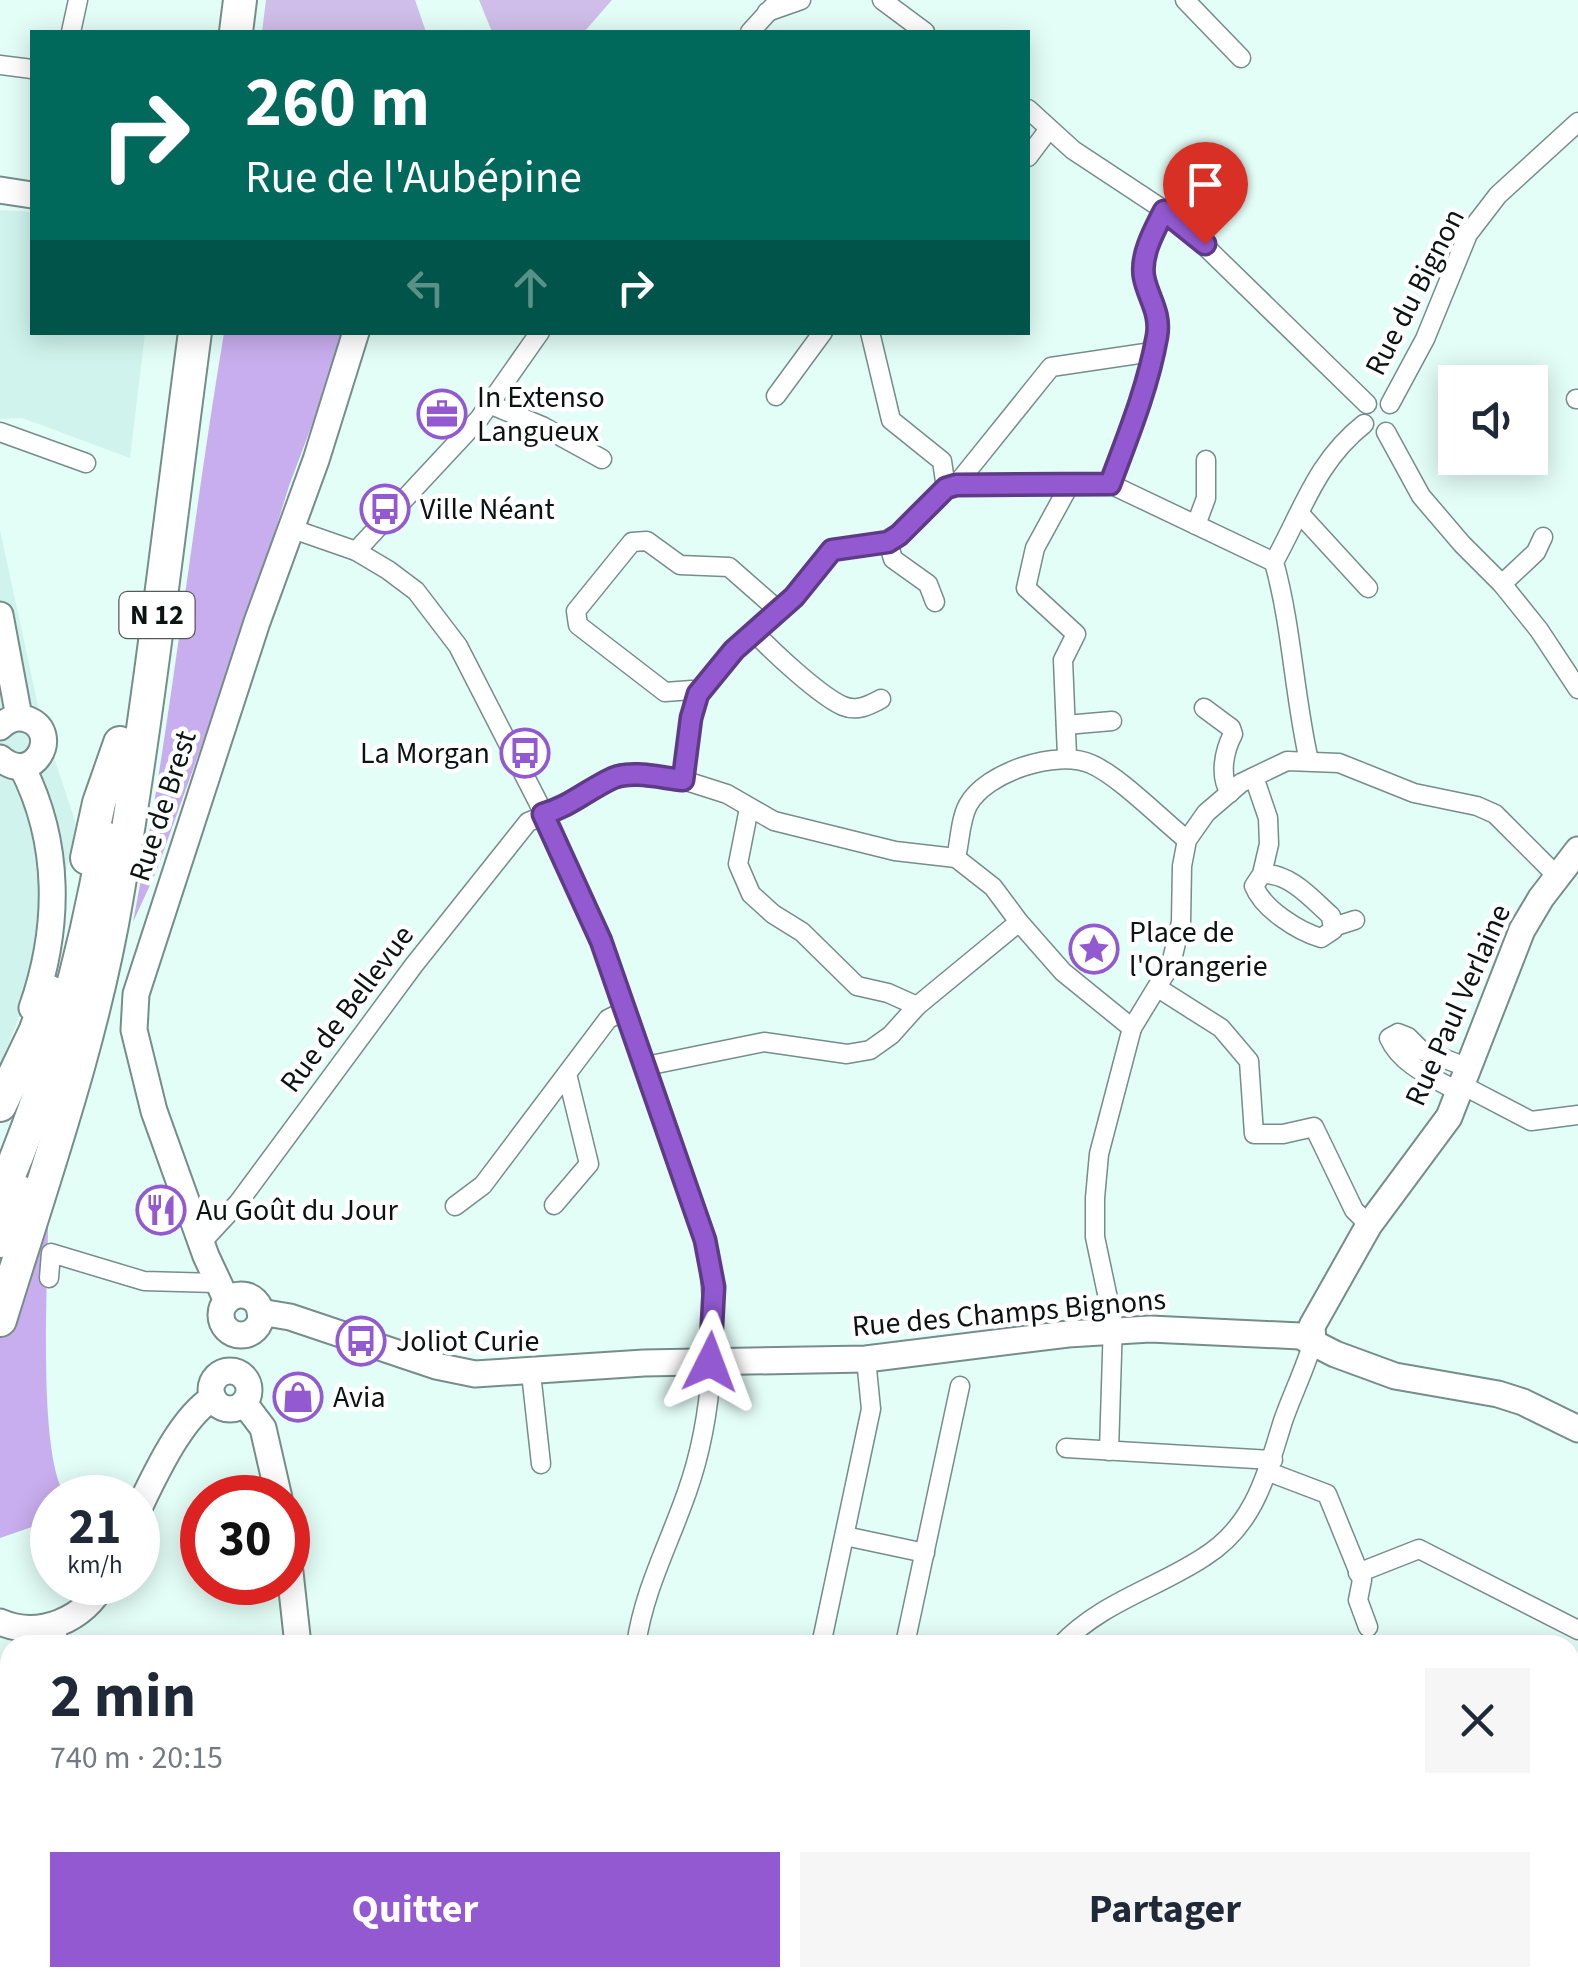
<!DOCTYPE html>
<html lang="fr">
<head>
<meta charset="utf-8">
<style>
	body { margin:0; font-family:"Source Sans 3",sans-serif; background:#f6f6f7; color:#1f2937; height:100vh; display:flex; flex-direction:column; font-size:38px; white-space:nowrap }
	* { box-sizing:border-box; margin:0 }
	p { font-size:32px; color:#747a83 }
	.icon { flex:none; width:55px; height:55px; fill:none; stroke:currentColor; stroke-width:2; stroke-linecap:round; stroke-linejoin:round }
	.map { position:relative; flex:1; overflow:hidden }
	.side { position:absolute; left:0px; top:1635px; width:1580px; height:352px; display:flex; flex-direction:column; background:#fff; border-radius:30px 30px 0 0; box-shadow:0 5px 25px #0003 }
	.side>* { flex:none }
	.banner { position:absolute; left:30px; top:30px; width:1000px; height:305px; border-radius:0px; box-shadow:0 5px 25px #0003; background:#00695c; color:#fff; overflow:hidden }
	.controls { position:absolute; left:1438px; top:365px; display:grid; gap:20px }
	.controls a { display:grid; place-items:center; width:110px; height:110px; border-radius:0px; background:#fff; box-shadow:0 5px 25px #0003; font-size:50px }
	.speed { position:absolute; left:30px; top:1475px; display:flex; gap:20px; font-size:50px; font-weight:700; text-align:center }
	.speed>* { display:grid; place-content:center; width:130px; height:130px; border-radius:50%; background:#fff; box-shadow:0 5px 25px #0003; line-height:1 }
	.speed small { font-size:25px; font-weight:400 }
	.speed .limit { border:15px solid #d22; background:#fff; color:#111 }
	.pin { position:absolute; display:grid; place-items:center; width:85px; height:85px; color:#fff; margin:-102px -42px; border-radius:50% 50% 50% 0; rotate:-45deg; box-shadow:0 0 10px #0007 }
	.pin .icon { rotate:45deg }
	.me { position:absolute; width:110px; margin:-55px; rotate:3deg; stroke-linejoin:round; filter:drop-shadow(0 0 8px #0008) }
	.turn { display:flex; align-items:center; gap:35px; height:210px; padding:0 50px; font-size:45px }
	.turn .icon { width:130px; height:130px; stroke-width:2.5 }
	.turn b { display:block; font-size:70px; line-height:85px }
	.lanes { display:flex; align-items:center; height:95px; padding:0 50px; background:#0003; justify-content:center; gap:50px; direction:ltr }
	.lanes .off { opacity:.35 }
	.round { display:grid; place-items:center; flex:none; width:105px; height:105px; border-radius:0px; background:#f6f6f7 }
	.headline { display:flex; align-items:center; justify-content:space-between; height:170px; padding:0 50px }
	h1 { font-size:60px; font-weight:700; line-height:75px }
	.cta { display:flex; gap:20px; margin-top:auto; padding:20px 50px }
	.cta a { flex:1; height:115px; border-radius:0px; background:#9259d0; color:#fff; font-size:40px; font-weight:700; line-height:115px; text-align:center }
	.cta a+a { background:#f6f6f7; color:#1f2937 }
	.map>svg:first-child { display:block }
	.built { fill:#d0f4ed }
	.green { fill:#cfbee9 }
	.forest { fill:#c9aeef }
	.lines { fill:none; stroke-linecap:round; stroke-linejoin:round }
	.street-casing { stroke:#768d89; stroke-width:21 }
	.secondary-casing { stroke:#768d89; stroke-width:29 }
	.highway-casing { stroke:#768d89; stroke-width:36 }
	.street { stroke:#fff; stroke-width:18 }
	.secondary { stroke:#fff; stroke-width:25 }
	.highway { stroke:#fff; stroke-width:32 }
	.route-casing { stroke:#5f3a87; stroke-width:25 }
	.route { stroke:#9259d0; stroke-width:18 }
	.labels { text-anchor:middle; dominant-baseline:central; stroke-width:9; stroke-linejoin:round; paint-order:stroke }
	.shield { fill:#fff; stroke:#545a59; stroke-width:2.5 }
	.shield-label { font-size:28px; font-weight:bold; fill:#0b1412 }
	.street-label { font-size:30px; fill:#0b1412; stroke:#fff }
	.poi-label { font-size:30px; fill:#0b1412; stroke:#fff; text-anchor:start }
</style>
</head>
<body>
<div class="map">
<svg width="1578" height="1986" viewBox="0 0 1578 1986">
	<rect width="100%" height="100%" fill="#e3fdf7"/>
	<g class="built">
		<path d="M0,210l32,2v120l113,1 -15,125 -108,-40 -22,1z"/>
		<path d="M0,530l40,185 36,109 -40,192 -17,1 -19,49z"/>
	</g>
	<g class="green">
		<path d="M266,0h149l11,32h-164z"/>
		<path d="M479,0h133l-28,32h-92z"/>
	</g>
	<g class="forest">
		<path d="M224,333h118l-2,17 -51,136 -39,126 -94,260 -23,50c38,-195 58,-393 91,-589z"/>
		<path d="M48,1223c0,57 -11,234 18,274l-14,1v22l-52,18v-237l14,4z"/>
	</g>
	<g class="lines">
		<g class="street-casing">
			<g id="street">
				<path d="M882,0l43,32"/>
				<path d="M1185,0l56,58"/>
				<path d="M767,12l34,-12"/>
				<path d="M71,32l7,-32"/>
				<path d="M750,32l29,-32"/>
				<path d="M0,65l32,4"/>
				<path d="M1028,109l45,41 103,68 191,186"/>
				<path d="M1028,157l21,-28"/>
				<path d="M870,332l21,88 51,41 4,27"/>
				<path d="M776,396l47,-64"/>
				<path d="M1576,399h2"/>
				<path d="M489,404l53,22 60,33"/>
				<path d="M1390,404l35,-65 43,-105 30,-39 80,-73"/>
				<path d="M0,432l86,31"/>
				<path d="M1386,432l35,64 41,48 40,40 37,46 39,59"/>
				<path d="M1110,484c18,-48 38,-97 47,-148 4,-24 -9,-38 -13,-60 -4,-21 11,-47 20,-65"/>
				<path d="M956,485l95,-118 101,-15"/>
				<path d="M1300,514l68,74"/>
				<path d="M1196,525l10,-27v-38"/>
				<path d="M290,528l66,23 32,19 28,21 42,55 80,156 63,139 104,299c14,79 9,176 -18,252 -18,52 -43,98 -51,153"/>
				<path d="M888,542l5,17 35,25 7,18"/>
				<path d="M356,551l123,-132 61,-87"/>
				<path d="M1502,584l34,-32 7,-15"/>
				<path d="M755,633c18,19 65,63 88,73 14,6 27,-1 38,-7"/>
				<path d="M699,693l-7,-3 -27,2 -87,-67 -2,-14 56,-69 15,-1 33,24 49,2 49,43"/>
				<path d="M1204,708l27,20 2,6c-9,17 -14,42 -3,59"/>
				<path d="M1066,725l46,-4"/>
				<path d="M1067,756l-4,-96 13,-26 -50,-46 9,-40 35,-64"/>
				<path d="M1309,761c-15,-66 -17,-134 -35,-199 29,-52 42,-100 90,-138"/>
				<path d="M1254,777l14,41 1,26 -7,30c28,-1 49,24 69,42l2,14 -12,8c-23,-7 -58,-29 -67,-52l8,-12"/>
				<path d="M683,780l8,-62 8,-25 35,-42 60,-54 38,-48 56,-7 11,-7 47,-47 10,-3 154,-1 164,78"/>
				<path d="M749,808l-11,56 13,30 22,20 29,18 55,54 31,7 29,13"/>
				<path d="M956,858c4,-17 4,-38 12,-53 18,-33 89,-56 123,-41 28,12 70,55 96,76"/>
				<path d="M1333,927l22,-7"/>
				<path d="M1158,988l63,40 28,33 5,73h29l31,-7 40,83 15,15"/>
				<path d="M1132,1028l39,-64 10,-42 1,-56 5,-26 19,-27 35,-30 46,-22 52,2 75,30 63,13 18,8 62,62"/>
				<path d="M646,1066l118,-24 83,12 23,-4 21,-15 26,-29 102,-84"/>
				<path d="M1462,1085l69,36 47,-6"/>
				<path d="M1459,1092c-25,-14 -58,-27 -70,-54l9,-5 10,4 13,13 48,18"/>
				<path d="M554,1205l35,-41 -22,-90"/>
				<path d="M455,1206l28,-21 125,-166 18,-9"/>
				<path d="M201,1243l37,-40 176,-238 114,-143 37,-15 49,-30 14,-2 55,5 44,14 47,27 121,30 61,7 37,29 26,35 44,50 69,56 -33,126 -4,44v39l18,85 -4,129"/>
				<path d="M49,1278l2,-25 93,28 72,2"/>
				<path d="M531,1373l10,91"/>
				<path d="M1066,1448l207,12"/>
				<path d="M1269,1472l58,22 35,86 -4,20 10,27"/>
				<path d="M845,1536l80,17"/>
				<path d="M1358,1573l61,-24 159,81"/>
				<path d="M54,1626l6,19"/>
				<path d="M905,1644l55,-258"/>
				<path d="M821,1645l50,-236 -5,-50"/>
				<path d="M1061,1645c39,-42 96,-57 143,-88 51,-32 62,-82 79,-136 9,-26 22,-52 30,-79"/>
				<path d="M1570,1696l8,-4"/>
				<path d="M3,1929l7,-29"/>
				<path d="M0,1959l10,-1"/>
				<path d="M1570,1962l8,3"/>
				<path d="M35,1978l5,8"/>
				<path d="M451,1978h5"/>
				<path d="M693,1978l2,8"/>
				<path d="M1059,1978l9,8"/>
				<path d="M851,1986l6,-8"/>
				<path d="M1115,1986l5,-8"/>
				<path d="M1233,1986l3,-8"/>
				<path d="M1306,1986l5,-8"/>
			</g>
		</g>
		<g class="secondary-casing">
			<g id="secondary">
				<path d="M0,190l32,5"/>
				<path d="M0,615l19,102"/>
				<path d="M0,727c8,-8 18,-12 29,-7 33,14 4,67 -29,38"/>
				<path d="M22,767c39,76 38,161 10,241"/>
				<circle cx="241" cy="1315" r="20"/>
				<path d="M227,1301l-21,-45 -52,-145 -20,-81 2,-36 121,-372 59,-162 40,-128"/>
				<path d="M260,1312l30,5 146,49 39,8 169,-11 222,-4 202,-25 82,-5 150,7 35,18 60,22 103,18 25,8 55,27"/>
				<path d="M1313,1342l-1,-16 57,-101 80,-108 73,-187 19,-32 37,-48"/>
				<circle cx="230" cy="1390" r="19"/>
				<path d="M244,1403l19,25 16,70"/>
				<path d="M138,1510c16,-33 43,-93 75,-112"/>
				<path d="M288,1554l10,91"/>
				<path d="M0,1622c39,17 85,-2 104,-40"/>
				<path d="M312,1978l1,8"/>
			</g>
		</g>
		<g class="highway-casing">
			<g id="highway">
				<path d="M236,32l4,-32"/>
				<path d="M87,858l12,-55 21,-60"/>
				<path d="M0,1105l35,-73 15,-40"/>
				<path d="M0,1197c49,-114 84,-236 105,-359"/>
				<path d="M0,1241l20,-49"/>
				<path d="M0,1320c43,-140 93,-279 117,-424 32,-186 53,-376 78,-564"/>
			</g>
		</g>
		<use href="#street" class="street"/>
		<use href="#secondary" class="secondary"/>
		<use href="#highway" class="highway"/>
	</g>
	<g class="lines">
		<g class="route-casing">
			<path id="route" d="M710,1362l4,-75 -9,-47 -104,-299 -58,-127c28,-8 44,-24 70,-36 19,-8 49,0 70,2l8,-62 7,-24 36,-44 60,-53 38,-47 56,-8 11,-7 47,-47 10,-3 154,-1c18,-48 38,-97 47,-148 4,-24 -9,-38 -13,-59 -4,-22 11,-48 20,-66l41,33"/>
		</g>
		<use href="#route" class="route"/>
	</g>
	<defs>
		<g id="office-ring" transform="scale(2.5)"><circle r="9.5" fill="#fff" stroke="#9259d0" stroke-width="1.5"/><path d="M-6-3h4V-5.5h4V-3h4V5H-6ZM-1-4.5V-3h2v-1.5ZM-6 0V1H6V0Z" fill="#9259d0"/></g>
		<g id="bus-ring" transform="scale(2.5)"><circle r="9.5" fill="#fff" stroke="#9259d0" stroke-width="1.5"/><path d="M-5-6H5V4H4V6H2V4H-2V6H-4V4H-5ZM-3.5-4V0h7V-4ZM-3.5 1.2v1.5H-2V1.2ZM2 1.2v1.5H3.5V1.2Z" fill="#9259d0"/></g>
		<g id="sight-ring" transform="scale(2.5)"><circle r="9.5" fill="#fff" stroke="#9259d0" stroke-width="1.5"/><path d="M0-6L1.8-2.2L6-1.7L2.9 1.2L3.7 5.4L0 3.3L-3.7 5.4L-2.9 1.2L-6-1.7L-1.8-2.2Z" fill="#9259d0"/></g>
		<g id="restaurant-ring" transform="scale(2.5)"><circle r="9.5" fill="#fff" stroke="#9259d0" stroke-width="1.5"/><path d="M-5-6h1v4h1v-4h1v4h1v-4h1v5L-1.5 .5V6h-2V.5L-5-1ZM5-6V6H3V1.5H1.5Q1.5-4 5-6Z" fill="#9259d0"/></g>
		<g id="shop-ring" transform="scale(2.5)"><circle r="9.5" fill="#fff" stroke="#9259d0" stroke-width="1.5"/><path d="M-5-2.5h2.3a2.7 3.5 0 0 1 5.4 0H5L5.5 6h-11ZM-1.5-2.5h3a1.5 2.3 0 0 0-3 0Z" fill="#9259d0"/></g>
	</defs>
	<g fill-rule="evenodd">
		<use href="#office-ring" x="442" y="414"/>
		<use href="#bus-ring" x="385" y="509"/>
		<use href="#bus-ring" x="525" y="753"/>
		<use href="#sight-ring" x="1094" y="949"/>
		<use href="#restaurant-ring" x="161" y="1210"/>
		<use href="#bus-ring" x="361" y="1341"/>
		<use href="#shop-ring" x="298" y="1397"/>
	</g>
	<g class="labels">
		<rect class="shield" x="119.5" y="592" width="75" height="46" rx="8"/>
		<g class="shield-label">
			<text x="157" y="615">N 12</text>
		</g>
		<g class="street-label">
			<text transform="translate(1415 292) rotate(-63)">Rue du Bignon</text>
			<text transform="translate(163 806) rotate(-72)">Rue de Brest</text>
			<text transform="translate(1458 1005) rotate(-66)">Rue Paul Verlaine</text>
			<text transform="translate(347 1009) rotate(-53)">Rue de Bellevue</text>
			<text transform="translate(1009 1313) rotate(-5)">Rue des Champs Bignons</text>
		</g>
		<g class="poi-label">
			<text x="477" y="397">In Extenso<tspan x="477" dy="34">Langueux</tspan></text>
			<text x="420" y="509">Ville Néant</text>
			<text x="490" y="753" text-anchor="end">La Morgan</text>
			<text x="1129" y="932">Place de<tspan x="1129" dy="34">l'Orangerie</tspan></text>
			<text x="196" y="1210">Au Goût du Jour</text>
			<text x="396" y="1341">Joliot Curie</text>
			<text x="333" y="1397">Avia</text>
		</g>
	</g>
</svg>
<div class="controls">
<a><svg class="icon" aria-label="sound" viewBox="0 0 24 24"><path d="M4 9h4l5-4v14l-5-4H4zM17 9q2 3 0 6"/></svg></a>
</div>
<div class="speed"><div>21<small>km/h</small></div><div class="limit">30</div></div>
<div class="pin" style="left:1205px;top:244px;background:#d93025"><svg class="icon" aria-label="arrive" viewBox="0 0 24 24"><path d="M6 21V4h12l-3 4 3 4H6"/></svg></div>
<svg class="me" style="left:710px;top:1362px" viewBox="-20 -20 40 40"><path d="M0-17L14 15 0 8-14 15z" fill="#9259d0" stroke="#fff" stroke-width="4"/></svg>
<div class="banner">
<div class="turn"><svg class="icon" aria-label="right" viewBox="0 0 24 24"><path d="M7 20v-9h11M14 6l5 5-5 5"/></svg><div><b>260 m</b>Rue de l'Aubépine</div></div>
<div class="lanes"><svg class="icon off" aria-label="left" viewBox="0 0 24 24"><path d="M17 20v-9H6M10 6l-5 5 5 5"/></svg><svg class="icon off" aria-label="ahead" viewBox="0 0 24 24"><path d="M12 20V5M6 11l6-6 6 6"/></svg><svg class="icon" aria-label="right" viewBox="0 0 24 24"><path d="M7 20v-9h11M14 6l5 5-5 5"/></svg></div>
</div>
<section class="side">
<div class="headline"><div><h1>2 min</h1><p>740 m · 20:15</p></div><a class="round"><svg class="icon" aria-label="close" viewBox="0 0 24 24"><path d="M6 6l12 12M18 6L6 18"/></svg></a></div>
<div class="cta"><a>Quitter</a><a>Partager</a></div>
</section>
</div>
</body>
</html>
